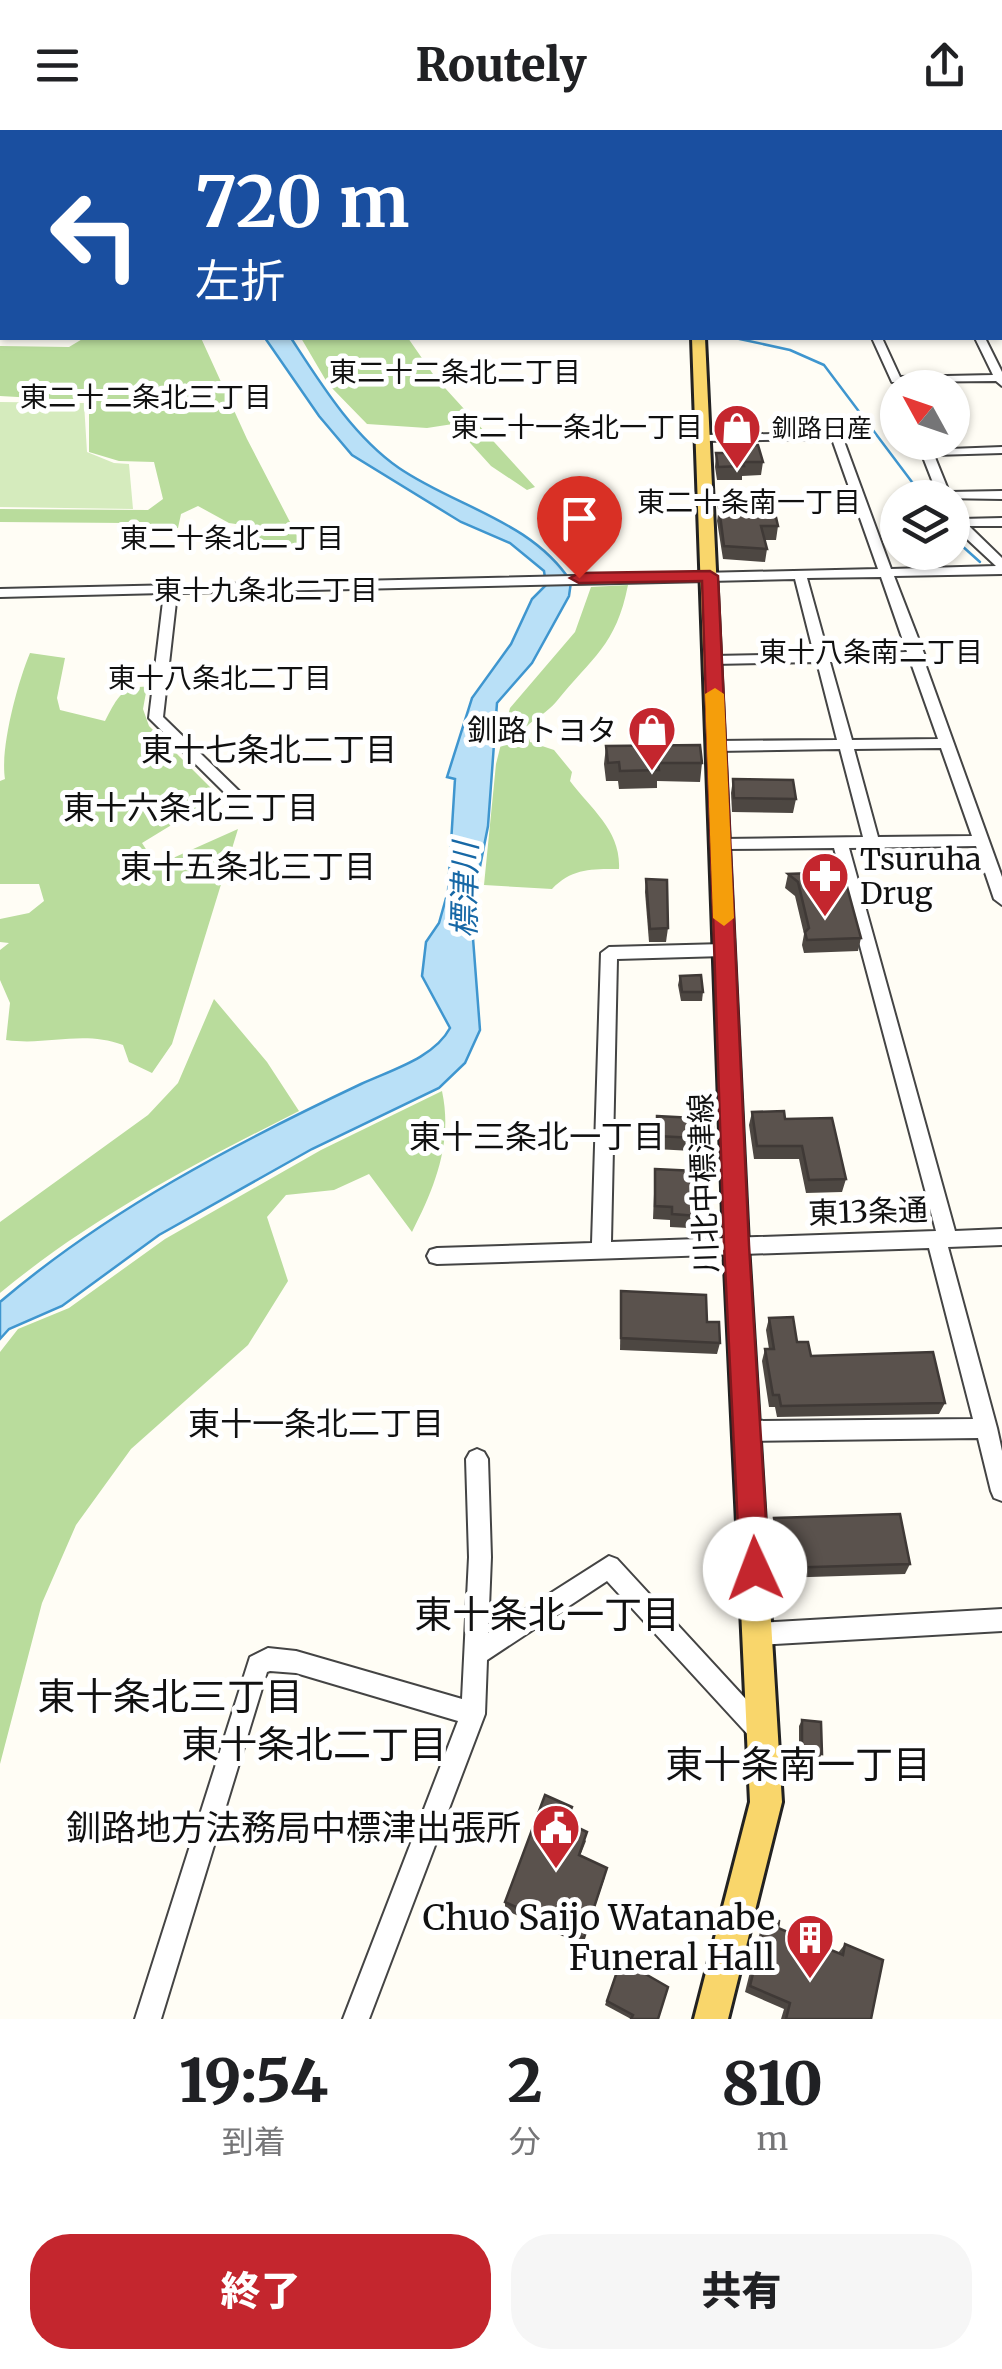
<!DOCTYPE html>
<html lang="ja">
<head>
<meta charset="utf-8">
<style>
	body { margin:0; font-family:Merriweather,"Noto Sans JP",serif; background:#f6f6f6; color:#202124; height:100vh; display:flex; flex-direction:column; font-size:38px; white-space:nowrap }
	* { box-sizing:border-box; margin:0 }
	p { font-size:32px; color:#757577 }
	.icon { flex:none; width:55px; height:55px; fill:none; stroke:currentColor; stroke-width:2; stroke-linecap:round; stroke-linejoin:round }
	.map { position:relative; height:1889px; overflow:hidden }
	.panel { display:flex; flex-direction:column; background:#fff; flex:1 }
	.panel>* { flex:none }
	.guide { position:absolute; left:0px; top:0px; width:1002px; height:210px; box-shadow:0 2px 8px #0004; background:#1a4fa0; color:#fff; overflow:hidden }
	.needle { width:65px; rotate:310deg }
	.tools { position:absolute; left:880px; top:240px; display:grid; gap:20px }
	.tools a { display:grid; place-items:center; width:90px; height:90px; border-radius:50%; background:#fff; box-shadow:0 2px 8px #0004; font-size:50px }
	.pin { position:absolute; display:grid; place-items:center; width:85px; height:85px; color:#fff; margin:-102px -42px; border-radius:50% 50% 50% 0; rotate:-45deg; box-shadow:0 0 10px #0007 }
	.pin .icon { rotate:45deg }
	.me { position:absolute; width:110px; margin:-55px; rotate:358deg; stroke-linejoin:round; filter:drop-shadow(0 0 8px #0008) }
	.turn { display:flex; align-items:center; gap:35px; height:210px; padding:0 30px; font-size:45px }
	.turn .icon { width:130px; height:130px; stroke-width:2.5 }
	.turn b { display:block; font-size:70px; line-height:85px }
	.eta { display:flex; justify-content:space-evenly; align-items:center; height:170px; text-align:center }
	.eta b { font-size:60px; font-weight:800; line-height:70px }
	.primary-button { display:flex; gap:20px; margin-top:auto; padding:20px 30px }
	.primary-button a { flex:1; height:115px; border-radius:40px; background:#c4262e; color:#fff; font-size:40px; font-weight:800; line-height:115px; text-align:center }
	.primary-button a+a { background:#f6f6f6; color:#202124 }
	header { display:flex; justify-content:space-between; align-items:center; height:130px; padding:0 30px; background:#fff; font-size:45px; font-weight:800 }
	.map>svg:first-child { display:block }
	.green { fill:#d5ebbd }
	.forest { fill:#b9dc9c }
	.water { fill:#b9e0f7; stroke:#3f96cf; stroke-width:2.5 }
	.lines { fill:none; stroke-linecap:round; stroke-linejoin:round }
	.stream { stroke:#3f96cf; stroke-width:2.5 }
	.minor-casing { stroke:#444; stroke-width:4 }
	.major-casing { stroke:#222; stroke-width:6 }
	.highway-casing { stroke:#222; stroke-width:4 }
	.minor { fill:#fff; fill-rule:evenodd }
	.major { fill:#f9d66b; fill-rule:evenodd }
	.highway { fill:#f5a25d; fill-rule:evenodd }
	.wall { fill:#4d4742 }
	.building { fill:#5a524d; stroke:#3f3936; stroke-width:2.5 }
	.route { fill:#c4262e; stroke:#7f191e; stroke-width:2.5 }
	.slow { fill:#f59e0b }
	.labels { text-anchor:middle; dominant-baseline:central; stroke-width:10; stroke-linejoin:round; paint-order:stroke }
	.far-poi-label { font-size:25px; fill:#111; stroke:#fff; text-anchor:start }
	.far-neighbourhood-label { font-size:28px; fill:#111; stroke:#fff }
	.poi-label { font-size:30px; fill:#111; stroke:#fff; text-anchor:end }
	.street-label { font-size:30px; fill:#111; stroke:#fff }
	.neighbourhood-label { font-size:32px; fill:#111; stroke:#fff }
	.water-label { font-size:32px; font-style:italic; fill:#1768a6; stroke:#fff }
	.near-poi-label { font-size:35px; fill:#111; stroke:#fff; text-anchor:end }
	.near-neighbourhood-label { font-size:38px; fill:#111; stroke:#fff }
</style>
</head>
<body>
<header><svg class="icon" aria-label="menu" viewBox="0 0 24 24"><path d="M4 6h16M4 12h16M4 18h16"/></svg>Routely<svg class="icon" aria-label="share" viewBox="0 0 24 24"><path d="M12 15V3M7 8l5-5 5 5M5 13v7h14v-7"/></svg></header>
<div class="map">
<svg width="1002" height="1889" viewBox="0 0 1002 1889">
	<rect width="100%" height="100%" fill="#fffdf5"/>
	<path class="green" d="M0,272l84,1 3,49 27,11 15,1 4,45 -133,-2z"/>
	<g class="forest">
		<path d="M84,208h117l46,101 57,110 -54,-2 -1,-21 -20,-3 -31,-17 -17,8 -3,14 -51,6v-11l-127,-1v-13l148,1 15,-11 -9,-37 -35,-1 -30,-9v-51l-89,-5v-50l69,1z"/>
		<path d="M301,208h107l27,39 100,110 -8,3 -36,-24 -38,-42 -26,4 -60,-4 -39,-40z"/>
		<path d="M628,455c-12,61 -36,72 -72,117 -8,10 -21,16 -30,25l4,15 24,8 18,22 -2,9c22,29 51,50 49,88 -27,0 -47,-1 -67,20l-68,-4 12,-121 14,-56 65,-76 16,-45z"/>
		<path d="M30,523l35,5 -8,40 3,12 45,11c11,-20 16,-36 42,-34l-4,22 6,17 74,74 -45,21 -36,22 9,14 13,5 74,-33 -66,215 -20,29 -23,-11 -6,-17c-41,-15 -75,1 -117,-5l4,-37 -10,-23v-30l9,-7 -9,-1v-23l29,-6 15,-12 -5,-17h-39v-103l5,-2c-5,-30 12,-95 25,-126z"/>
		<path d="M214,869l53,63 32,49c-105,53 -207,106 -299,182v-71l148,-107 30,-32z"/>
		<path d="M442,961c11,51 -7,96 -30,141l-43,-58 -35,16 -48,5 -19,22 21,64 -40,64 -117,104 -55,76 -34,78 -42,161v-412l18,-23 51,-21 96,-69 156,-89z"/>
	</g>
	<path class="water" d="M265,208h26c30,46 62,98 108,130 57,39 133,53 172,114l-2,14 -37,67 -35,40 -9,123 -17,86 9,118 -15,33 -26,25 -127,61 -153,86 -97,71 -53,23 -9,10v-37c108,-92 234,-158 361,-218 30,-14 73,-26 89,-56l-28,-52 4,-34 13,-19 9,-32 7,-112 -8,-2 25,-79 39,-54 21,-45 14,-14 -2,-14 -34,-28 -49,-21 -109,-67 -33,-39z"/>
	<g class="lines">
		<g class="stream">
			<path d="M735,208l55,12 34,15 100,133"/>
			<path d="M952,407l28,25"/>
		</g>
		<g class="minor-casing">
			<g id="minor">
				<path d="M564,0h9l1,2h-8z"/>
				<rect x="734" y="0" width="8" height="2"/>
				<path d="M793,0h8l1,2h-8z"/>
				<path d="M851,0h8l1,2h-8z"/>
				<path d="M908,0h8l1,2h-8z"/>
				<rect x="1000" y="99" width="2" height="6"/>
				<rect x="1000" y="148" width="2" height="6"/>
				<rect x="1000" y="170" width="2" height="6"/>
				<rect x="1000" y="192" width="2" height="6"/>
				<path d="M872,208h10l18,39 93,-2 -18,-37h10l17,34v14l-6,-5 -104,1z"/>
				<path d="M841,303l50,136 105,-3 -43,-40 -1,-13 9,6 41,-1v8h-33l33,32v16l-108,2 31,80 -2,2 79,219v28l-8,-6 -18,-53 -127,2 106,383 47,-2v16l-54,2 49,181 5,23v50l-8,-3 -3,-7 -13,-53 -229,3 -7,-3 -3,-7 3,-7 7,-3 224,-2 -44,-171 -492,16 -7,-2 -3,-6 3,-6 7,-2 155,-5 9,-290 8,-6 115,-3 8,6 -8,6 -107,3 -6,283 325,-11 -102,-383 -112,1 -8,-5 8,-5 141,-2 -23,-88 -123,2 -7,-5 7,-5 120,-1 -20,-78 -104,2 -7,-4 7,-4 101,-2 -19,-75 -618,14 -14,124 76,74 2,3 -7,5 -5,-2 -80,-79 15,-125 -164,4v-8l878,-20 -46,-130 -129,2 -6,-3 6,-3zM881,447l26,75 -79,2 -21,-76zM910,530l28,79 -86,1 -22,-78zM941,618l31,88 -94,1 -24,-88z"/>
				<path d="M1002,317v6l-68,2 15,37 53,-1v8l-63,-1 -18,-46 2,-2z"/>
				<path d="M477,1319l7,3 4,7 3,98 -3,76 121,-77 8,3 151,164 4,8 -4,8 -8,4 -8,-4 -145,-158 -120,79 -2,54 -116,305h-26l115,-298 -162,-48 -26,-2 -3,1 -106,347h-26l115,-362 18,-9 28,3 166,48 7,-142 -3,-98 4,-7z"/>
				<path d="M1002,1479v22l-244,14 -8,-3 -3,-8 3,-8 8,-3z"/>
			</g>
		</g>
		<g class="major-casing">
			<g id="major">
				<path d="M595,0h12v2h-11z"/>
				<path d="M692,208h13l43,907 34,557 -54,217h-34l56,-217 -26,-557z"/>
			</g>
		</g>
		<g class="highway-casing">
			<path id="highway" d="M983,0h16l2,2h-16z"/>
		</g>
		<use href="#minor" class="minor"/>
		<use href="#major" class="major"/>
		<use href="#highway" class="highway"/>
	</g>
	<g class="wall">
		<path d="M739,316l24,16 -2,13 -19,1v4h-25l-2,-13 1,-14h22z"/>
		<path d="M719,377l59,19 -2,14h-12l3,9 -2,13 -42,-3 -6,-38z"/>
		<path d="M606,616l96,17 -2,19 -43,-1v7l-38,1 -1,-8h-12l-2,-17z"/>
		<path d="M733,649l63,20 -3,14 -61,-1 -1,-19z"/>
		<path d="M788,744l73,64 -3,13 -54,2 -2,-8 2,-11 -9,-38 -10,-8z"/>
		<path d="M646,749l22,49 -2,14h-17l-4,-50z"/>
		<path d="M680,846l23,16 -1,9h-21l-3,-16z"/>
		<path d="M752,982l33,7 61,60 -4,13 -36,1 -7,-34h-45l-5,-34z"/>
		<path d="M657,986l57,23 -3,13 -56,-3z"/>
		<path d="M655,1039l41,12 9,25 6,11 -3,12 -38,-2v-7l-17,-1z"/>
		<path d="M621,1161l86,31 13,21 -3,11 -97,-4z"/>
		<path d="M769,1188l42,38 134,47 -6,11 -162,3 -2,-10h-6l-7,-46 3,-12h4l-3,-19z"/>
		<path d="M774,1388l136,46 -5,10 -127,4 -7,-50z"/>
		<path d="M802,1590l20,34 -3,5 -20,-2v-31z"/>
		<path d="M572,1677l-4,16 18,18 -6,15 25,21 -23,68 -77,-35v-8z"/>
		<path d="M767,1786l11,12 60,25 7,-9 26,75h-90l3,-10 -39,-17 17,-68z"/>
		<path d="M621,1830l37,59h-27l-26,-14z"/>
	</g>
	<g class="building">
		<path d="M758,315l5,17h-20l-4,-16z"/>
		<path d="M716,323h24l4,13 -26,1z"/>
		<path d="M719,377l17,1 1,5h38l3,13h-17l6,23 -43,-3z"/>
		<path d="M700,615l2,18h-44l1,7 -39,1 -1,-9 -11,1 -2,-17z"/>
		<path d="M733,649l60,1 3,19 -62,-1z"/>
		<path d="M843,742l18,66 -54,2 -2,-8 4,-4 -11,-46 -10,-8z"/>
		<path d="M646,749l21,1 1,48 -18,1z"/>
		<path d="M701,845l2,17h-21l-2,-16z"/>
		<path d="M784,981l1,8 47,-1 14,61 -37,1 -7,-34h-45l-5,-34z"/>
		<path d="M657,986l56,3 1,20 -57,-3z"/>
		<path d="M655,1039l41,2v10l9,10v15l5,1 1,10 -39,-3v-7l-17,-1z"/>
		<path d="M621,1161l85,4 1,27h12l1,21 -99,-5z"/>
		<path d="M793,1187l4,25h11l3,14 122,-4 12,51 -164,3 -2,-11h-6l-8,-46h9l-5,-31z"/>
		<path d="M900,1384l10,50 -129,4 -7,-50z"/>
		<path d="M802,1590l19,2 1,32 -20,-3z"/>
		<path d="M545,1665l27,12 -6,15 21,10 -8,23 28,13 -23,70 -79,-36z"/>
		<path d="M767,1786l12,5 -1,7 65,27 2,-11 38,16 -12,59h-85l4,-16 -40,-17z"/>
		<path d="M621,1830l47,27 -10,32h-27l2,-4 -26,-14z"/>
	</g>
	<path class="route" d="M710,441l8,5 31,669 20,324 -4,10 -10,4 -10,-4 -5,-10 -16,-324 -22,-664 -123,2 -9,-5 9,-5z"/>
	<path class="slow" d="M715,558l9,6 10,224 -10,8 -11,-8 -8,-224z"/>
	<defs>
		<g id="shop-pin" transform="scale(2.5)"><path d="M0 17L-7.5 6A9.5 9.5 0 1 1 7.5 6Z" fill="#c4262e" stroke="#fff"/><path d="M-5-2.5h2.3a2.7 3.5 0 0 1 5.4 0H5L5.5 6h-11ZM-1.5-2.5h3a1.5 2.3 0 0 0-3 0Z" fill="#fff"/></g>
		<g id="pharmacy-pin" transform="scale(2.5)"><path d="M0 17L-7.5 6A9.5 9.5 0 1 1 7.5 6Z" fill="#c4262e" stroke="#fff"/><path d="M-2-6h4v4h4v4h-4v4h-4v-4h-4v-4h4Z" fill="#fff"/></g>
		<g id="civic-pin" transform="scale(2.5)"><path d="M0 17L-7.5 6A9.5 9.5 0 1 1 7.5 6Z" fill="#c4262e" stroke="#fff"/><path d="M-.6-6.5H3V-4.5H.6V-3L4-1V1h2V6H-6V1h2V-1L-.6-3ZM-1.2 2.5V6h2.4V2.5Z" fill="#fff"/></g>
		<g id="building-pin" transform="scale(2.5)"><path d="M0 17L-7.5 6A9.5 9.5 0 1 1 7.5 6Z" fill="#c4262e" stroke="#fff"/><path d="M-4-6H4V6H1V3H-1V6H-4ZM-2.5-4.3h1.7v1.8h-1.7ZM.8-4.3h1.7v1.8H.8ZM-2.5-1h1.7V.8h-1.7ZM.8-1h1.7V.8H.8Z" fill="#fff"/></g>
	</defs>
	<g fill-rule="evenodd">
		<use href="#shop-pin" x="737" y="298"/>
		<use href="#shop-pin" x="652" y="600"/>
		<use href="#pharmacy-pin" x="825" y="746"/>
		<use href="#civic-pin" x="556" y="1698"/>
		<use href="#building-pin" x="810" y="1808"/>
	</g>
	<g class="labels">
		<g class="far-poi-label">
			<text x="772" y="298">釧路日産</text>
		</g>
		<g class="far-neighbourhood-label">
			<text x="455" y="242">東二十二条北二丁目</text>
			<text x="146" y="267">東二十二条北三丁目</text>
			<text x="577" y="297">東二十一条北一丁目</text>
			<text x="749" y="372">東二十条南一丁目</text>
			<text x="232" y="408">東二十条北二丁目</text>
			<text x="266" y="460">東十九条北二丁目</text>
			<text x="871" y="522">東十八条南二丁目</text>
			<text x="220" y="548">東十八条北二丁目</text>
		</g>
		<g class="poi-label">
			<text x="617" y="600">釧路トヨタ</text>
			<text x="860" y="729" text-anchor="start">Tsuruha<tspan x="860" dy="34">Drug</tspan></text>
		</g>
		<g class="street-label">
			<text transform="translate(703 1053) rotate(-92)">川北中標津線</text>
			<text transform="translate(868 1081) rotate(-2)">東13条通</text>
		</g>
		<g class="neighbourhood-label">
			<text x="269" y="620">東十七条北二丁目</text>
			<text x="191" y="678">東十六条北三丁目</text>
			<text x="248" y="737">東十五条北三丁目</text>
			<text x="537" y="1007">東十三条北一丁目</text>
			<text x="316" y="1294">東十一条北二丁目</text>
		</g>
		<g class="water-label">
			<text transform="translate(465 760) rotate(-89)">標津川</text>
		</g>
		<g class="near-poi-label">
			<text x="521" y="1698">釧路地方法務局中標津出張所</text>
			<text x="775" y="1788">Chuo Saijo Watanabe<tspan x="775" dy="40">Funeral Hall</tspan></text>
		</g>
		<g class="near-neighbourhood-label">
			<text x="547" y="1484">東十条北一丁目</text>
			<text x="170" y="1566">東十条北三丁目</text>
			<text x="314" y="1614">東十条北二丁目</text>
			<text x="798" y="1634">東十条南一丁目</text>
		</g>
	</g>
</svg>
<div class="tools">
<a><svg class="needle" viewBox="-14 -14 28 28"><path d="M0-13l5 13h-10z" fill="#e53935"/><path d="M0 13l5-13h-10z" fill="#757577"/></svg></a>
<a><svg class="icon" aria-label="layers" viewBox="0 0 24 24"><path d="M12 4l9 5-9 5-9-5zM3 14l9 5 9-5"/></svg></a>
</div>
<div class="pin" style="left:579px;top:448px;background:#d93025"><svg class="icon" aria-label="arrive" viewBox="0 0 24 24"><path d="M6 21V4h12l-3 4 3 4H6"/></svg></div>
<svg class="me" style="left:755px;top:1439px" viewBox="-20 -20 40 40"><circle r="19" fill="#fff"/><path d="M0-13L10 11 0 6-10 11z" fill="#c4262e"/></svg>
<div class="guide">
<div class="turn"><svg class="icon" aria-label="left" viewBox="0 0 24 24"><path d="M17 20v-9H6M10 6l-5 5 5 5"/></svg><div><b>720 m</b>左折</div></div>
</div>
</div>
<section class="panel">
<div class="eta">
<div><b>19:54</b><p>到着</p></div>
<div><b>2</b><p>分</p></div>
<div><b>810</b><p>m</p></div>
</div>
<div class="primary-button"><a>終了</a><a>共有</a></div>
</section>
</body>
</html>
